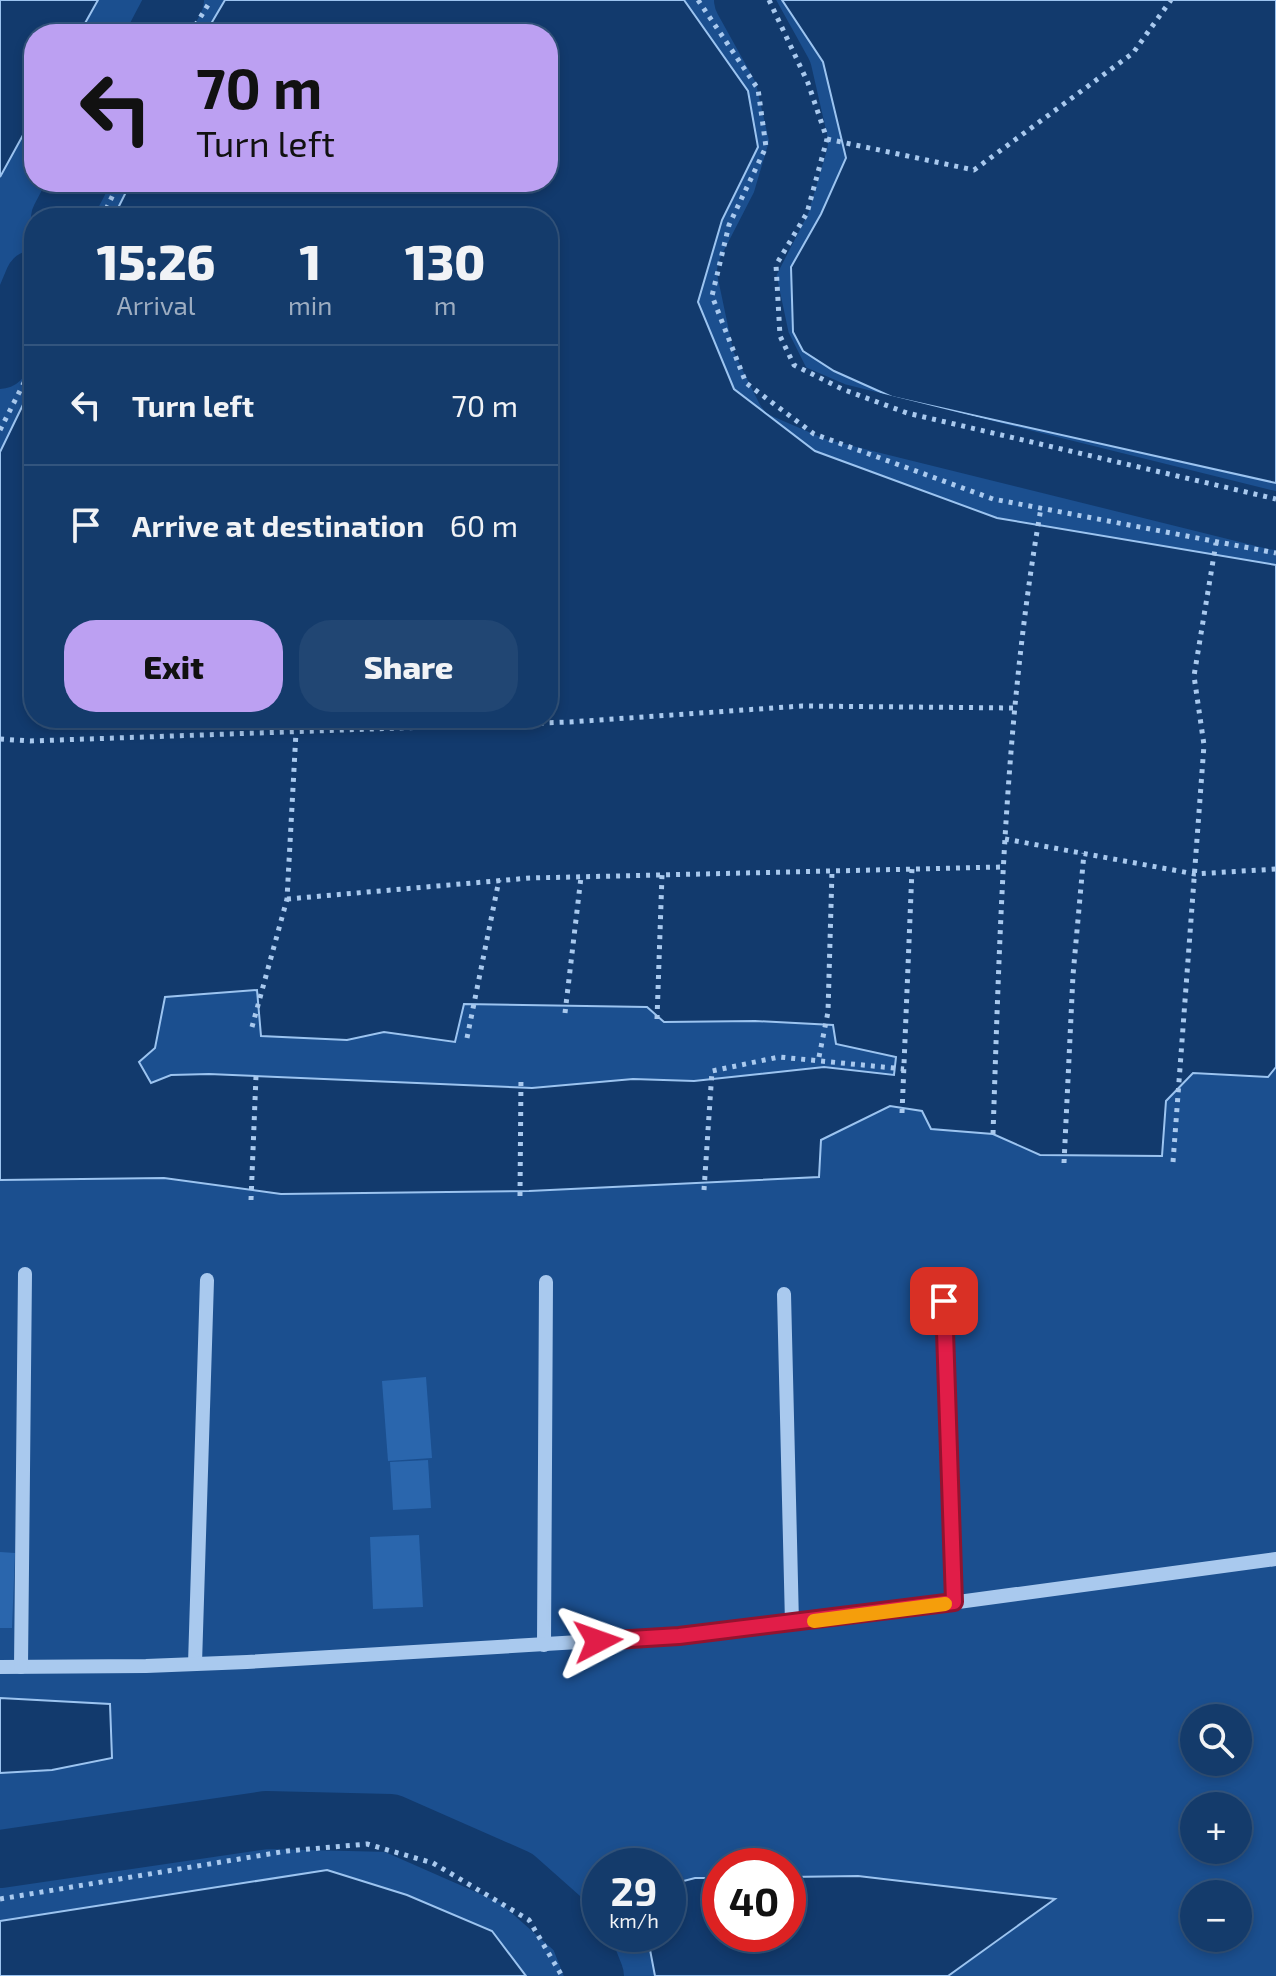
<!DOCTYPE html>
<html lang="en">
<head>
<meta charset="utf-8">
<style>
	body { margin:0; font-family:"Exo 2",sans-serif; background:#214673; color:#f1f3f6; height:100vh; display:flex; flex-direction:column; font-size:30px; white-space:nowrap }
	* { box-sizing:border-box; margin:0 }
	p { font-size:26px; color:#9dadc1 }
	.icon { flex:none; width:44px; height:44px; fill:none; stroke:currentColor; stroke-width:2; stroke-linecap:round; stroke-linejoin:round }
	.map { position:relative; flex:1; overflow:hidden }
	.sheet { position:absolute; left:24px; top:208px; width:534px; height:520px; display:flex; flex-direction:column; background:#143b6b; border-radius:32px; box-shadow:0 4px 12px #0003,0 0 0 2px #33557e }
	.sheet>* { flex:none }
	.banner { position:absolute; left:24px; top:24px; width:534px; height:168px; border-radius:32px; box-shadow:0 4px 12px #0003,0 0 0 2px #33557e; background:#bca0f2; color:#111; overflow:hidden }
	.controls { position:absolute; left:1180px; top:1704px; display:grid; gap:16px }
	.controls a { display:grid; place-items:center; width:72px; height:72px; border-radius:50%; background:#143b6b; box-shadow:0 4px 12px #0003,0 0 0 2px #33557e; font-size:40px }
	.speed { position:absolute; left:582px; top:1848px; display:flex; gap:16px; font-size:40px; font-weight:700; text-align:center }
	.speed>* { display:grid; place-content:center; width:104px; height:104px; border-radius:50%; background:#143b6b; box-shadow:0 4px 12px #0003,0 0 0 2px #33557e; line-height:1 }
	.speed small { font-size:20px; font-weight:400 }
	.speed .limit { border:12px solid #d22; background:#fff; color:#111 }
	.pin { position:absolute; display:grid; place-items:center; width:68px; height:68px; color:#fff; margin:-34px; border-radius:16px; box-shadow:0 4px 12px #0006 }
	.me { position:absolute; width:88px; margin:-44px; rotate:86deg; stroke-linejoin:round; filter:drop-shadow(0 0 6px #0008) }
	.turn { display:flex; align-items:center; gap:28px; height:168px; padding:0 40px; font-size:36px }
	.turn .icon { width:104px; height:104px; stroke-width:2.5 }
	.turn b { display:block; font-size:56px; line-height:68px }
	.eta { display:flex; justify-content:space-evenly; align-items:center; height:136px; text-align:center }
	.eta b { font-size:48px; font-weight:800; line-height:56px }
	.primary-button { display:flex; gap:16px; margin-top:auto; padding:16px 40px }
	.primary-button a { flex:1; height:92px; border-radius:32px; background:#bca0f2; color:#111; font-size:32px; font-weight:800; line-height:92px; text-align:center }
	.primary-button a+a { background:#214673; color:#f1f3f6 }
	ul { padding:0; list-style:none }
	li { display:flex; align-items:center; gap:24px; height:120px; padding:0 40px; border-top:2px solid #33557e }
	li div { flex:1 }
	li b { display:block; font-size:30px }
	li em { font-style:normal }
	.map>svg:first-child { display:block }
	.water { fill:#123a6d; stroke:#9cc4f0; stroke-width:2; fill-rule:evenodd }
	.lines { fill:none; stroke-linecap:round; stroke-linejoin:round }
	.river { stroke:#123a6d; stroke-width:58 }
	.building { fill:#2a66ad }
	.path { stroke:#a9c9ee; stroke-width:5; stroke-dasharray:4 6; stroke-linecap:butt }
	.minor { stroke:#a9c9ee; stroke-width:14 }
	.route-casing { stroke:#92132f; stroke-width:20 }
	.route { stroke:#e11d48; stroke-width:14 }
	.slow { stroke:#f59e0b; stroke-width:14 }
</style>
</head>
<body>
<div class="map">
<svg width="1276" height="1976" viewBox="0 0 1276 1976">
	<rect width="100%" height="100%" fill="#1b4f8f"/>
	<g class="water">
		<path d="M0,0h98l-19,34h-45v81l-34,62z"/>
		<path d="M225,0h459l64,91 10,56 -36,73 -24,82 36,87 81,62 182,67 279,47v502l-8,10 -75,-4 -27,28 -4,55 -122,-1 -47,-21 -62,-5 -9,-18 -32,-5 -69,34 -2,37 -290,14 -248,3 -117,-16 -164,2v-728l34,-70v336h514v-500h-435l18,-36h417v-148h-343zM257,990l4,46 86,4 37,-8 71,10 9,-38 183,3 17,15 91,-1 78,4 3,19 60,13 -2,18 -70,-8 -130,14 -61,-2 -101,9 -323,-14 -38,1 -20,8 -12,-21 16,-14 10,-51z"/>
		<path d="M782,0h494v483l-384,-86 -58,-26 -31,-20 -10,-19 -2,-65 30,-53 25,-56 -23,-96z"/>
		<path d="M0,1698l110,6 2,54 -60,12 -52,3z"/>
		<path d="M327,1870l80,25 85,36 34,45h-526v-55z"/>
		<path d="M858,1876l197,23 -107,77h-293l-8,-42h21v-49l27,-7h25v56h68v-57z"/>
	</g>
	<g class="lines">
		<g class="river">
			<path d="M743,0l40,72 16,70 -18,61 -35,68 15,71 24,48 51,22 440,109"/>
			<path d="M157,34l18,-34"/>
			<path d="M60,218l19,-36"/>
			<path d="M0,360l34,-81"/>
			<path d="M0,1859l266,-39 125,3 125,55 62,55 17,43"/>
		</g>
	</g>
	<g class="building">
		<path d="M426,1377l6,81 -44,3 -6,-80z"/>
		<path d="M428,1460l3,48 -38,2 -3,-48z"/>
		<path d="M419,1535l4,72 -50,2 -3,-72z"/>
		<path d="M0,1552l15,1 -3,75h-12z"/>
	</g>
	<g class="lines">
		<g class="path">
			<path d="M698,0l60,89 8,58 -37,78 -17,71 34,87 68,51 179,65 283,54"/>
			<path d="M769,0l39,83 19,56 -20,74 -31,52 4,71 14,29 48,24 65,24 369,86"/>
			<path d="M190,34l21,-34"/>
			<path d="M827,139l147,31 159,-117 38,-53"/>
			<path d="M102,218l17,-36"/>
			<path d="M0,430l34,-67"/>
			<path d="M0,739l30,2 540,-19 232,-16 214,2"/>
			<path d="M1005,839l190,35 81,-5"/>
			<path d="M287,899l243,-21 472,-11"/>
			<path d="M565,1013l16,-136"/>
			<path d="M657,1019l5,-144"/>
			<path d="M252,1027l35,-128 9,-167"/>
			<path d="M467,1038l32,-158"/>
			<path d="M819,1057l9,-45 4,-141"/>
			<path d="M902,1113l10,-244"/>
			<path d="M993,1134c7,-209 12,-420 48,-626"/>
			<path d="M1173,1162l31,-417 -10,-69 22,-133"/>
			<path d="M1064,1163l9,-188 11,-122"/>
			<path d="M704,1190l8,-119 67,-14 125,12"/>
			<path d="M520,1196l1,-119"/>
			<path d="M251,1200l5,-124"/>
			<path d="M0,1899l287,-48 80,-7 66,19 96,57 33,56"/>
		</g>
		<g class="minor">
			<path d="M784,1294l8,329"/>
			<path d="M944,1301l10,301"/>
			<path d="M544,1645l2,-363"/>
			<path d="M195,1664l12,-384"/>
			<path d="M0,1667l146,-1 101,-4 432,-26 176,-20 421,-57"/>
			<path d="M21,1667l4,-393"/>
		</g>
	</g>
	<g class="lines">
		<g class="route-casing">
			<path id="route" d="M598,1641l81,-5 275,-34 -10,-301"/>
		</g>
		<use href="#route" class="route"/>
		<path class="slow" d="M814,1621l131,-17"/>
	</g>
</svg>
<div class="controls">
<a><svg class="icon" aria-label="search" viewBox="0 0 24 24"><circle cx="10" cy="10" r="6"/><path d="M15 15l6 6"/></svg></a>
<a>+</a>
<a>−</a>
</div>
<div class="speed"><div>29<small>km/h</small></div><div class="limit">40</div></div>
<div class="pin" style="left:944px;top:1301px;background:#d93025"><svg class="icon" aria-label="arrive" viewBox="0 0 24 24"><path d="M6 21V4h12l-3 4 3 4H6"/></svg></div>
<svg class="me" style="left:598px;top:1641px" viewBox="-20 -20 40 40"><path d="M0-17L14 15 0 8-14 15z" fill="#e11d48" stroke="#fff" stroke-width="4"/></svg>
<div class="banner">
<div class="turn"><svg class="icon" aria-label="left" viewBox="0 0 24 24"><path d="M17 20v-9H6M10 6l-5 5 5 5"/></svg><div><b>70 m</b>Turn left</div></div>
</div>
<section class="sheet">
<div class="eta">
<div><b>15:26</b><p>Arrival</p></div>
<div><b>1</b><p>min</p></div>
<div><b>130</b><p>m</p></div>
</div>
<ul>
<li><svg class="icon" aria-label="left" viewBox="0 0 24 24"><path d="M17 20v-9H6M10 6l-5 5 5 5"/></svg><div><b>Turn left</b></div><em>70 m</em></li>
<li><svg class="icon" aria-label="arrive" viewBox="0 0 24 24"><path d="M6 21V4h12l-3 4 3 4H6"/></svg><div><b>Arrive at destination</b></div><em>60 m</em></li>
</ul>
<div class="primary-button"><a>Exit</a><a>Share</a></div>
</section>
</div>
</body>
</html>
